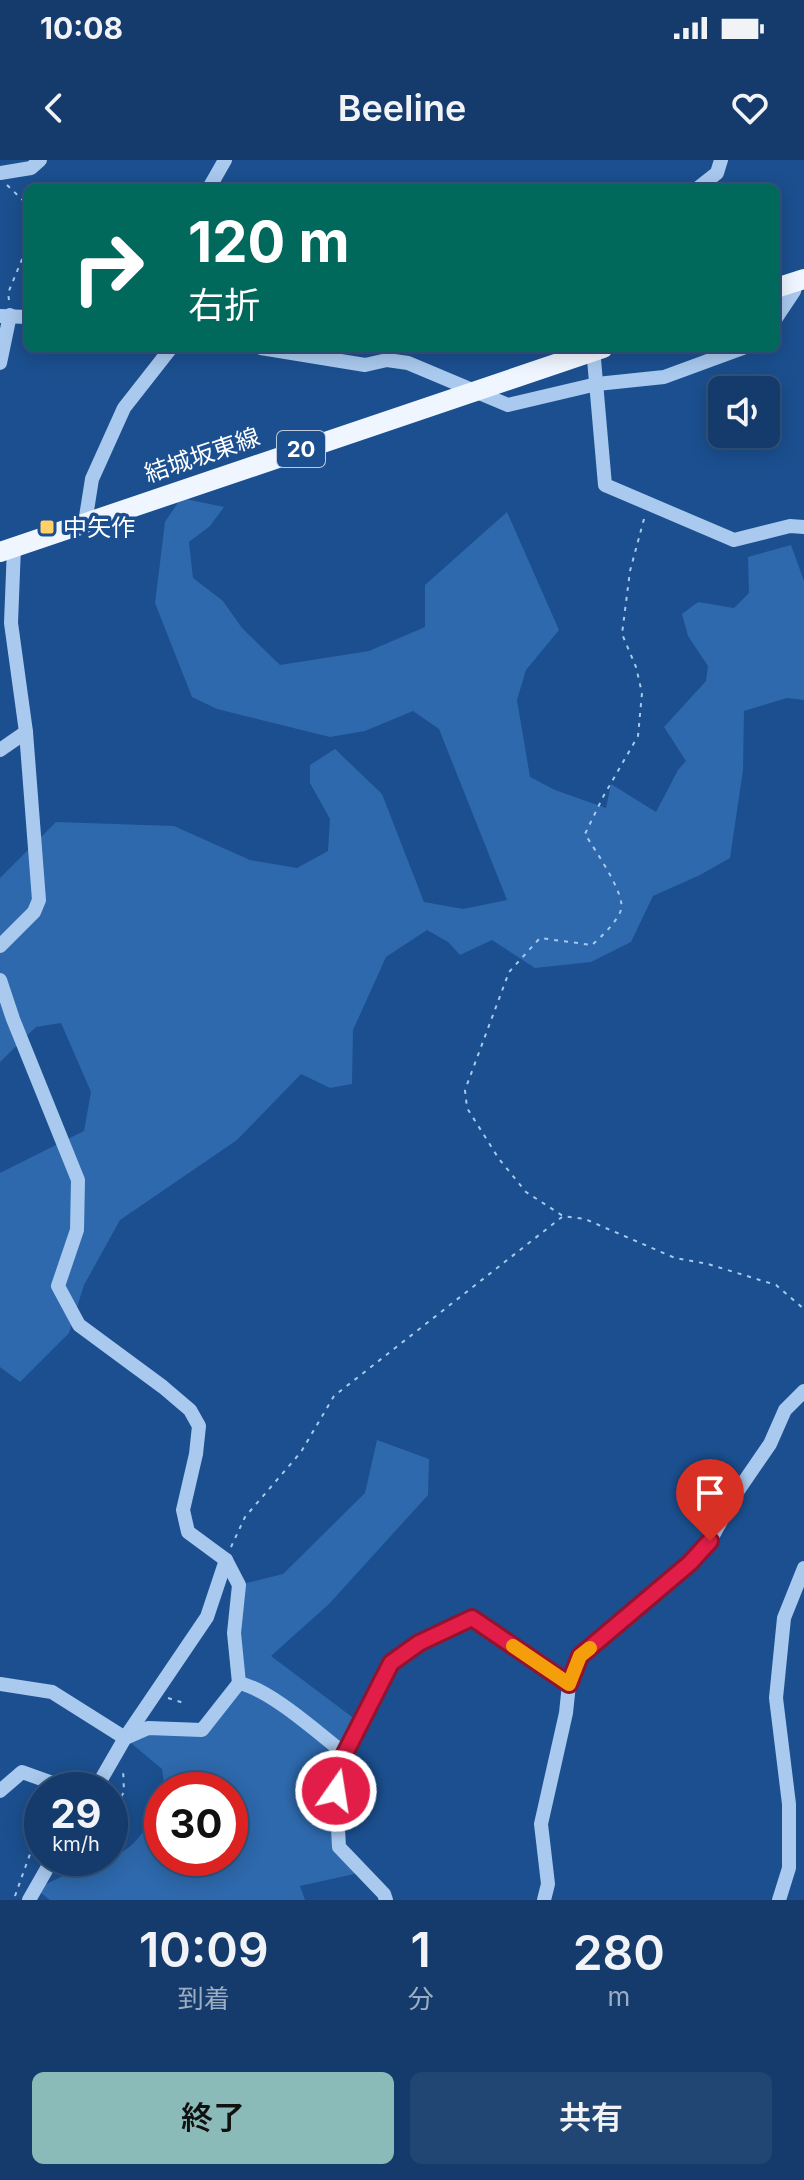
<!DOCTYPE html>
<html lang="ja">
<head>
<meta charset="utf-8">
<style>
	body { margin:0; font-family:Inter,"Noto Sans JP",sans-serif; background:#214673; color:#f1f3f6; height:100vh; display:flex; flex-direction:column; font-size:30px; white-space:nowrap }
	* { box-sizing:border-box; margin:0 }
	p { font-size:26px; color:#9dadc1 }
	.icon { flex:none; width:44px; height:44px; fill:none; stroke:currentColor; stroke-width:2; stroke-linecap:round; stroke-linejoin:round }
	.map { position:relative; height:1740px; overflow:hidden }
	.side { display:flex; flex-direction:column; background:#143b6b; flex:1 }
	.side>* { flex:none }
	.hud { position:absolute; left:24px; top:24px; width:756px; height:168px; border-radius:12px; box-shadow:0 4px 20px #0003,0 0 0 2px #33557e; background:#00695c; color:#fff; overflow:hidden }
	.tools { position:absolute; left:708px; top:216px; display:grid; gap:16px }
	.tools a { display:grid; place-items:center; width:72px; height:72px; border-radius:12px; background:#143b6b; box-shadow:0 4px 20px #0003,0 0 0 2px #33557e; font-size:40px }
	.speed { position:absolute; left:24px; top:1612px; display:flex; gap:16px; font-size:40px; font-weight:700; text-align:center }
	.speed>* { display:grid; place-content:center; width:104px; height:104px; border-radius:50%; background:#143b6b; box-shadow:0 4px 20px #0003,0 0 0 2px #33557e; line-height:1 }
	.speed small { font-size:20px; font-weight:400 }
	.speed .limit { border:12px solid #d22; background:#fff; color:#111 }
	.pin { position:absolute; display:grid; place-items:center; width:68px; height:68px; color:#fff; margin:-82px -34px; border-radius:50% 50% 50% 0; rotate:-45deg; box-shadow:0 0 8px #0007 }
	.pin .icon { rotate:45deg }
	.me { position:absolute; width:88px; margin:-44px; rotate:13deg; stroke-linejoin:round; filter:drop-shadow(0 0 6px #0008) }
	.turn { display:flex; align-items:center; gap:28px; height:168px; padding:0 32px; font-size:36px }
	.turn .icon { width:104px; height:104px; stroke-width:2.5 }
	.turn b { display:block; font-size:56px; line-height:68px }
	.eta { display:flex; justify-content:space-evenly; align-items:center; height:136px; text-align:center }
	.eta b { font-size:48px; font-weight:600; line-height:56px }
	.cta { display:flex; gap:16px; margin-top:auto; padding:16px 32px }
	.cta a { flex:1; height:92px; border-radius:12px; background:#8bbbb9; color:#111; font-size:32px; font-weight:600; line-height:92px; text-align:center }
	.cta a+a { background:#214673; color:#f1f3f6 }
	.status { display:flex; justify-content:space-between; align-items:center; height:56px; padding:0 40px; background:#143b6b; direction:ltr }
	.status svg { height:22px; fill:currentColor }
	header { display:flex; justify-content:space-between; align-items:center; height:104px; padding:0 32px; background:#143b6b; font-size:36px; font-weight:600 }
	.map>svg:first-child { display:block }
	.green { fill:#2e69ad }
	.lines { fill:none; stroke-linecap:round; stroke-linejoin:round }
	.path { stroke:#a9c9ee; stroke-width:2; stroke-dasharray:4 6; stroke-linecap:butt }
	.minor { stroke:#a9c9ee; stroke-width:14 }
	.major { stroke:#f0f6ff; stroke-width:20 }
	.route-casing { stroke:#92132f; stroke-width:20 }
	.route { stroke:#e11d48; stroke-width:14 }
	.slow { stroke:#f59e0b; stroke-width:14 }
	.poi-dot { fill:#ffd166; stroke:#1b4f8f; stroke-width:3 }
	.labels { text-anchor:middle; dominant-baseline:central; stroke-width:7; stroke-linejoin:round; paint-order:stroke }
	.shield { fill:#1b4f8f; stroke:#bbcadd; stroke-width:2 }
	.shield-label { font-size:22px; font-weight:bold; fill:#fff }
	.street-label { font-size:24px; fill:#fff; stroke:#1b4f8f }
	.poi-label { font-size:24px; fill:#fff; stroke:#1b4f8f; text-anchor:start }
</style>
</head>
<body>
<div class="status"><b>10:08</b><svg viewBox="0 0 49 12"><path d="M0 12V9h3v3zM5 12V6h3v6zM10 12V3h3v9zM15 12V0h3v12zM26 1h20v11H26zM47 4h2v5h-2z"/></svg></div>
<header><svg class="icon" aria-label="back" viewBox="0 0 24 24"><path d="M15 5l-7 7 7 7"/></svg>Beeline<svg class="icon" aria-label="heart" viewBox="0 0 24 24"><path d="M12 20l-8-8c-3-5 5-10 8-4 3-6 11-1 8 4z"/></svg></header>
<div class="map">
<svg width="804" height="1740" viewBox="0 0 804 1740">
	<rect width="100%" height="100%" fill="#1b4f8f"/>
	<g class="green">
		<path d="M181,338l43,9 -14,19 -21,16 4,36 30,23 19,27 38,37 89,-14 56,-24v-42l82,-73 52,118 -33,40 -9,30 13,77 25,13 51,18 5,-24 45,28 22,-42 8,-9 -22,-34 42,-46 2,-15 -20,-30 -6,-22 16,-12 36,6 15,-15 -1,-36 43,-12 13,36v119l-17,-2 -43,13 -1,59 -13,88 -30,17 -47,21 -22,46 -40,20 -56,6 -43,-28 -32,15 -12,-13 -21,-12 -41,27 -33,73 -1,54 -22,4 -29,-14 -64,66 -117,80 -36,65 -15,48 -49,49 -20,-15v-194l84,-42 7,-39 -30,-69 -25,4 -36,35v-184l56,-56 118,4 76,34 47,8 31,-17 2,-32 -20,-36v-18l25,-16 47,45 42,108 39,7 44,-9 -68,-171 -26,-18 -48,20 -35,6 -113,-28 -25,-12 -37,-94 10,-81z"/>
		<path d="M377,1280l52,19 -1,36 -99,109 -58,52 89,67 -25,50 4,74 24,25 -63,14 5,14h-255l-14,-11 35,-17 15,-1 11,-13c36,0 49,-30 65,-58v58h68v-68h-65l-3,-21 -37,-31 23,-10 54,2 37,-47v-98l44,-11 82,-81z"/>
	</g>
	<g class="lines">
		<g class="path">
			<path d="M7,25l21,20"/>
			<path d="M9,140l-1,-7 20,-48"/>
			<path d="M644,359l-14,52 -8,63 14,33 6,26 -4,43 -35,61 -18,37c9,15 41,60 36,76 -4,12 -20,27 -29,35l-52,-7 -31,34 -44,118 2,18 32,51 27,33 37,24 22,3 90,39 33,6 68,21 28,24"/>
			<path d="M231,1387l14,-30 56,-65 33,-56 228,-179"/>
			<path d="M168,1538l16,5"/>
			<path d="M116,1645l8,-13 -1,-24"/>
			<path d="M15,1736l15,-42"/>
		</g>
		<g class="minor">
			<path d="M0,13l31,-5 9,-8"/>
			<path d="M209,28l16,-28"/>
			<path d="M698,28l19,-15 4,-13"/>
			<path d="M0,156l28,1"/>
			<path d="M776,158l18,-27 3,-10"/>
			<path d="M261,188l104,17 22,-5 21,3 100,42 89,-21 67,-7 79,-29"/>
			<path d="M593,188l12,137 129,55 56,-14 14,1"/>
			<path d="M0,203l10,-48"/>
			<path d="M85,363l7,-44 32,-71 47,-60"/>
			<path d="M0,590l26,-18"/>
			<path d="M0,786l34,-34 5,-12 -13,-168 -15,-109 3,-76"/>
			<path d="M0,820l13,39 65,161 -1,50 -19,56 21,39 84,62 27,23 9,16 -3,28 -13,56 5,22 38,28 13,25 -5,48 5,50"/>
			<path d="M0,1524l52,8 73,46"/>
			<path d="M125,1578l23,-10 54,2 37,-47c32,7 79,50 106,71"/>
			<path d="M95,1630l30,-52 82,-121 19,-57"/>
			<path d="M0,1631l22,-19 50,18"/>
			<path d="M29,1740l24,-42"/>
			<path d="M386,1740l-2,-6 -45,-47 -4,-74 56,-110 28,-20 53,-25 97,66"/>
			<path d="M544,1740l4,-16 -7,-60 25,-111 3,-29 11,-28 110,-93 20,-22 25,-46 35,-51 15,-34 19,-19"/>
			<path d="M779,1740l10,-32v-64l-13,-106 8,-80 20,-50"/>
		</g>
		<g class="major">
			<path d="M776,128l28,-9"/>
			<path d="M0,392l603,-204"/>
		</g>
	</g>
	<g class="lines">
		<g class="route-casing">
			<path id="route" d="M336,1631l-1,-18 56,-110 28,-20 53,-25 97,66 11,-28 110,-93 20,-22"/>
		</g>
		<use href="#route" class="route"/>
		<path class="slow" d="M513,1486l56,38 11,-28 10,-8"/>
	</g>
	<rect class="poi-dot" x="39" y="359" width="16" height="16" rx="4"/>
	<g class="labels">
		<rect class="shield" x="277" y="271" width="48" height="36" rx="6"/>
		<g class="shield-label">
			<text x="301" y="289">20</text>
		</g>
		<g class="street-label">
			<text transform="translate(202 295) rotate(-19)">結城坂東線</text>
		</g>
		<g class="poi-label">
			<text x="63" y="367">中矢作</text>
		</g>
	</g>
</svg>
<div class="tools">
<a><svg class="icon" aria-label="sound" viewBox="0 0 24 24"><path d="M4 9h4l5-4v14l-5-4H4zM17 9q2 3 0 6"/></svg></a>
</div>
<div class="speed"><div>29<small>km/h</small></div><div class="limit">30</div></div>
<div class="pin" style="left:710px;top:1381px;background:#d93025"><svg class="icon" aria-label="arrive" viewBox="0 0 24 24"><path d="M6 21V4h12l-3 4 3 4H6"/></svg></div>
<svg class="me" style="left:336px;top:1631px" viewBox="-20 -20 40 40"><circle r="17" fill="#e11d48" stroke="#fff" stroke-width="3"/><path d="M0-11L8 9 0 5-8 9z" fill="#fff"/></svg>
<div class="hud">
<div class="turn"><svg class="icon" aria-label="right" viewBox="0 0 24 24"><path d="M7 20v-9h11M14 6l5 5-5 5"/></svg><div><b>120 m</b>右折</div></div>
</div>
</div>
<section class="side">
<div class="eta">
<div><b>10:09</b><p>到着</p></div>
<div><b>1</b><p>分</p></div>
<div><b>280</b><p>m</p></div>
</div>
<div class="cta"><a>終了</a><a>共有</a></div>
</section>
</body>
</html>
